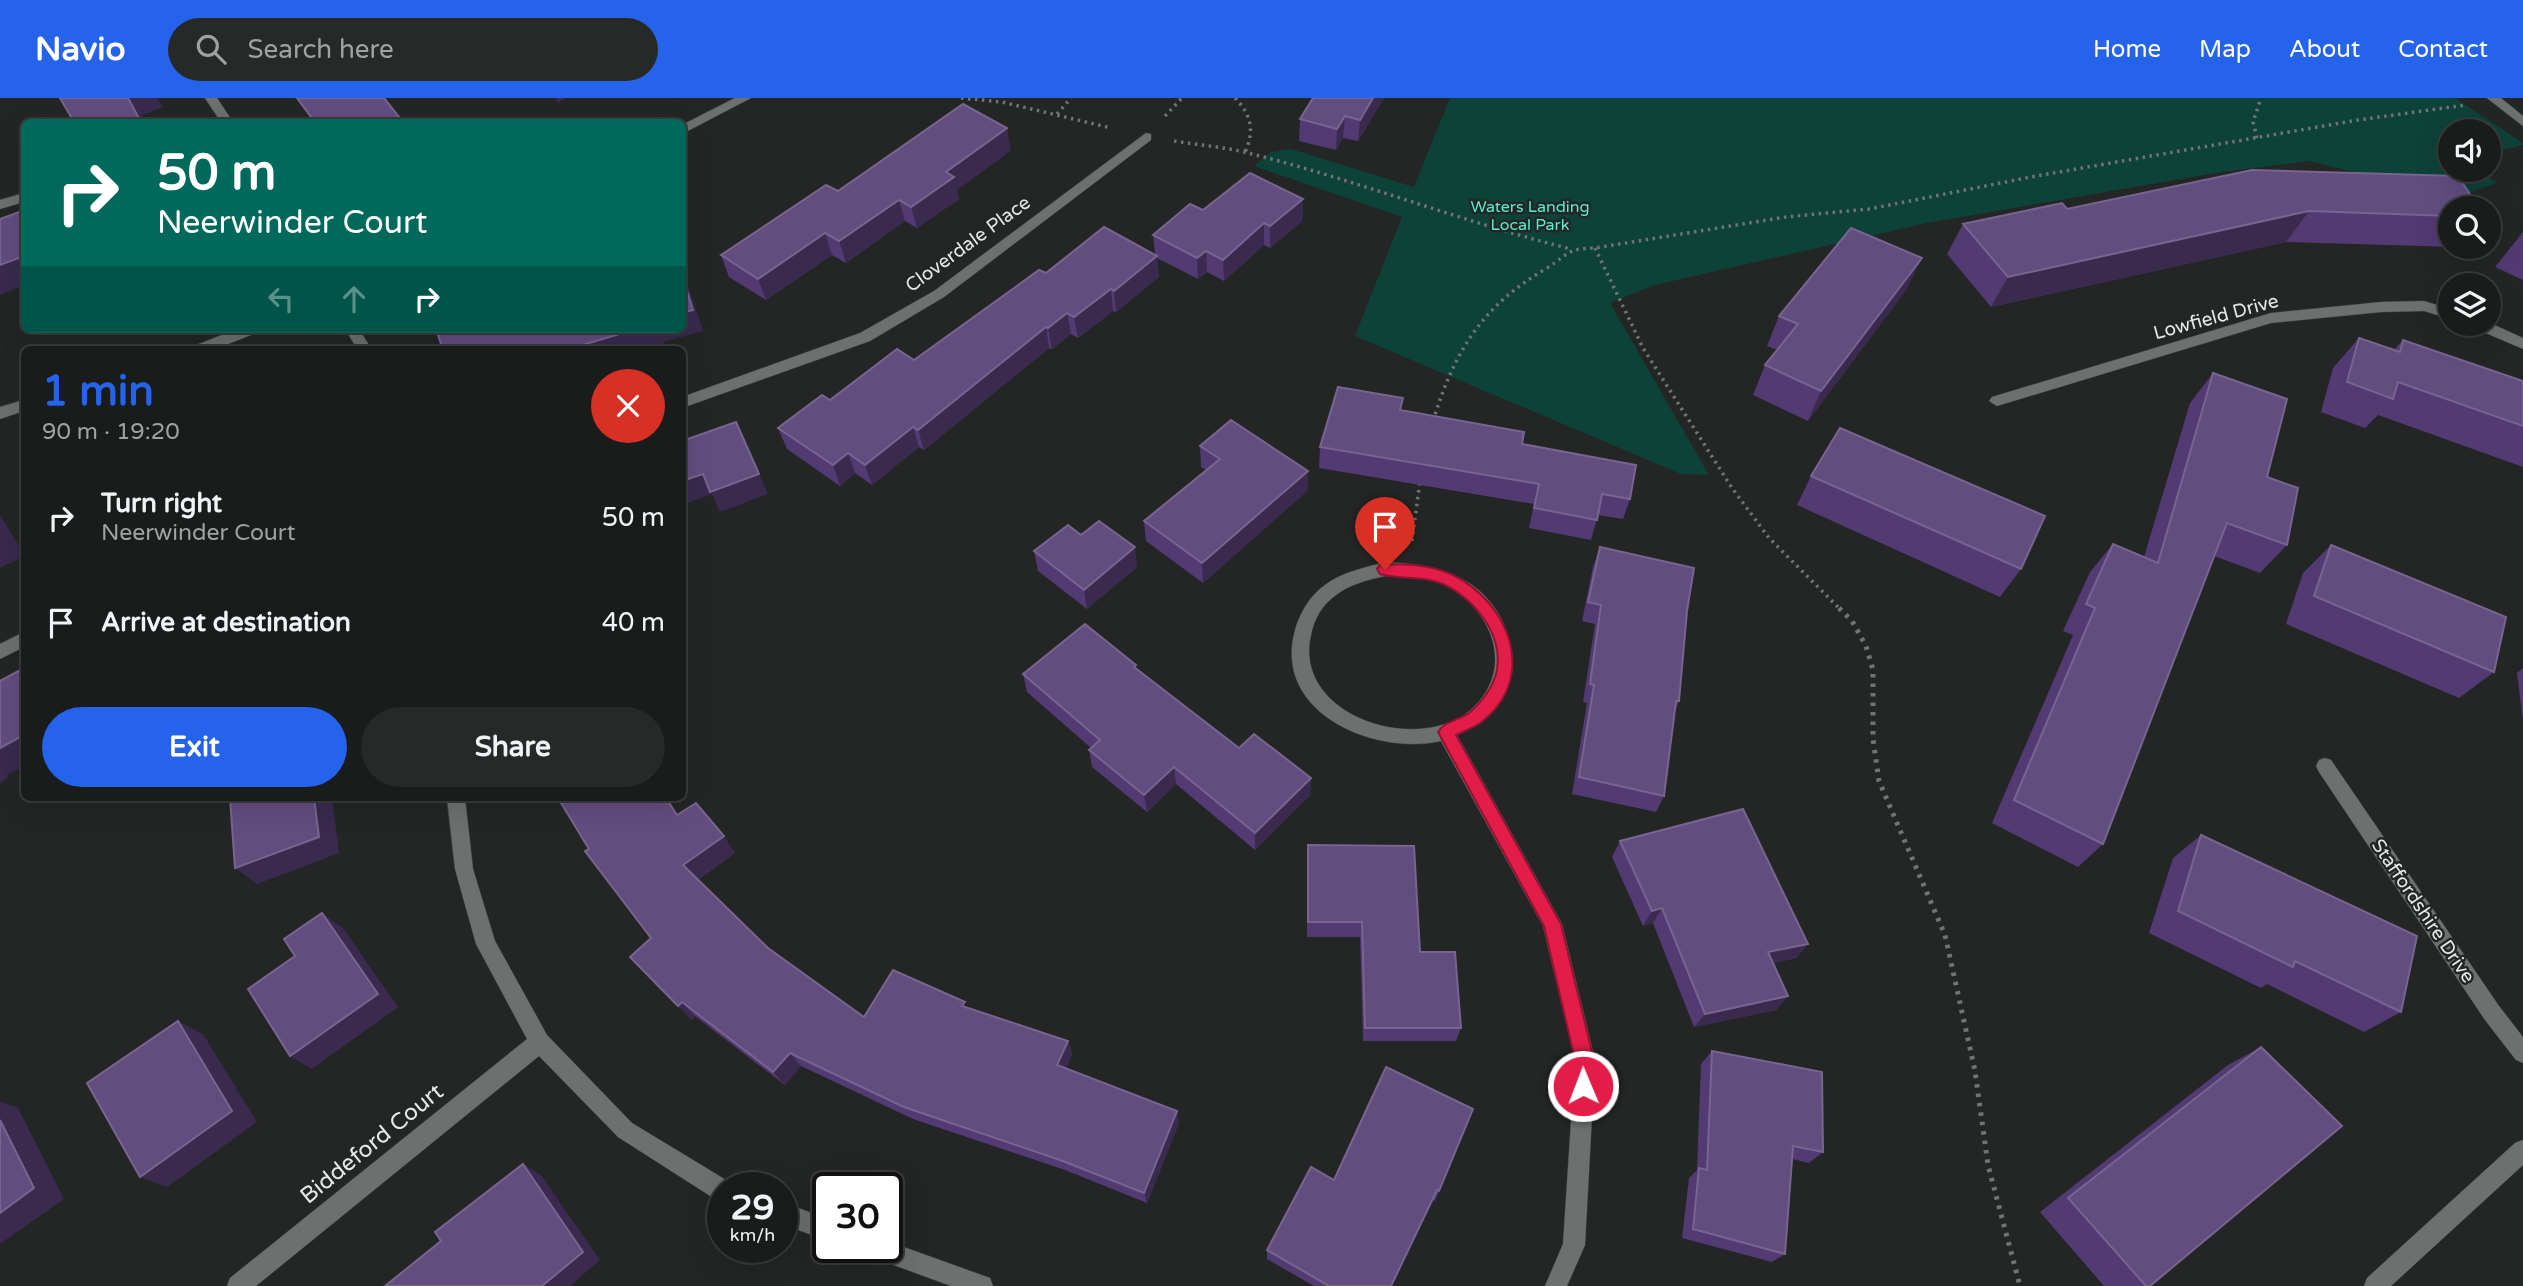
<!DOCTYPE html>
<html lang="en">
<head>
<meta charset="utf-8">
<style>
	body { margin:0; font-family:"Varela Round",sans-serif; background:#272929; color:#f1f3f6; height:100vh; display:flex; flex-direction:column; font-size:26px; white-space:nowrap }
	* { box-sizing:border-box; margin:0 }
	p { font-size:23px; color:#9fa1a3 }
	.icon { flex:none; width:38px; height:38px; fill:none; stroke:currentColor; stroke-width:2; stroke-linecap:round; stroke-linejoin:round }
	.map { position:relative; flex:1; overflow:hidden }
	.side { position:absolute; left:21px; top:248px; width:665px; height:455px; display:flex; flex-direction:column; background:#1a1c1c; border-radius:10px; box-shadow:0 7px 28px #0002,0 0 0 2px #383a3b }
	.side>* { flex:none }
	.hud { position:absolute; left:21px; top:21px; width:665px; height:214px; border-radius:10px; box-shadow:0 7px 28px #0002,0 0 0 2px #383a3b; background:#00695c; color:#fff; overflow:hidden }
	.fabs { position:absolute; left:2438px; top:21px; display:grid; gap:14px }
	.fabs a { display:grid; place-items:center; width:63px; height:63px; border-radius:50%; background:#1a1c1c; box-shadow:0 7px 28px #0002,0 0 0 2px #383a3b; font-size:35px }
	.speed { position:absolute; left:707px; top:1074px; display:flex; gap:14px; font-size:35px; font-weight:700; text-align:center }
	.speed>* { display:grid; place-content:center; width:91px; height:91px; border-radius:50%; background:#1a1c1c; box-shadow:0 7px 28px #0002,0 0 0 2px #383a3b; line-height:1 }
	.speed small { font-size:18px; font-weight:400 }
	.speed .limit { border:4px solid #111; border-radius:10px; background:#fff; color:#111 }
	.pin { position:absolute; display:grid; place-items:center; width:60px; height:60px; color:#fff; margin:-72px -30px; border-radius:50% 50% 50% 0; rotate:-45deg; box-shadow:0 0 7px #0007 }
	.pin .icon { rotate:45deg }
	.me { position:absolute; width:77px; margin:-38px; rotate:359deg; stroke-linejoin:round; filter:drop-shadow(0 0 5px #0008) }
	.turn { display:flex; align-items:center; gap:24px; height:147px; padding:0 21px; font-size:32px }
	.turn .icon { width:91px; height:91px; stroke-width:2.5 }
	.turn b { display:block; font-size:49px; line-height:60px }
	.lanes { display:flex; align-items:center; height:66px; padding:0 21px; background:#0003; justify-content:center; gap:35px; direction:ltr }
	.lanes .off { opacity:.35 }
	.round { display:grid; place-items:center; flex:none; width:74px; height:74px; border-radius:37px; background:#272929 }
	.head { display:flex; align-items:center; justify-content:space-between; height:119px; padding:0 21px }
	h1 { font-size:42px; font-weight:700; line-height:52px; color:#2563eb }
	.primary-button { display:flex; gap:14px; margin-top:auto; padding:14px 21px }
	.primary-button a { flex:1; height:80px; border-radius:42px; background:#2563eb; color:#fff; font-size:28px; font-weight:700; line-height:80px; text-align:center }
	.primary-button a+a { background:#272929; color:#f1f3f6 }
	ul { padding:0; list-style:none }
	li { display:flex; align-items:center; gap:21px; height:105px; padding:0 21px }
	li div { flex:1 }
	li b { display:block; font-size:26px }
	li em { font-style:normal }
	header { display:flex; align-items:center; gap:42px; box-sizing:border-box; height:98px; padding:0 35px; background:#2563eb; color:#fff }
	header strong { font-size:33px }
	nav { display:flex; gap:38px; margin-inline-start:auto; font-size:24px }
	.search { width:490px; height:63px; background:#272929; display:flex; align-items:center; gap:18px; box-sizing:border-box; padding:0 24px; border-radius:38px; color:#9fa1a3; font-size:26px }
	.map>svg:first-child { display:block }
	.green { fill:#0d4239 }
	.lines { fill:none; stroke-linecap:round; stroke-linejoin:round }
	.minor-casing { stroke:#404342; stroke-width:1 }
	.tertiary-casing { stroke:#404342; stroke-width:1 }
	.path-far1 { stroke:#717473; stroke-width:3.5; stroke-dasharray:2.5 4.5; stroke-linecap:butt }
	.path { stroke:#717473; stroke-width:5; stroke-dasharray:3.5 6; stroke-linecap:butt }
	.minor { fill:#6c706f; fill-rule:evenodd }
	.tertiary { fill:#6c706f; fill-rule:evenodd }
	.wall { fill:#523a73 }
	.shaded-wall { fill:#392a4e }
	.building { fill:#624d7f; stroke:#776590; stroke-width:2 }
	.route { fill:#e11d48; stroke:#92132f; stroke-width:2 }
	.labels { text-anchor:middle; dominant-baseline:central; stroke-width:5; stroke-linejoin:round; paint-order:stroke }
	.far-park-label { font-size:16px; fill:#56eed1; stroke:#232625 }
	.street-label { font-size:19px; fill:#e6e8e7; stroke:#232625 }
	.near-street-label { font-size:23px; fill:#e6e8e7; stroke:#232625 }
</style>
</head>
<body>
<header>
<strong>Navio</strong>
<div class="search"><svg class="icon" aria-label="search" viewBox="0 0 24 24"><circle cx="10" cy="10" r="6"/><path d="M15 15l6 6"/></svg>Search here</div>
<nav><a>Home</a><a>Map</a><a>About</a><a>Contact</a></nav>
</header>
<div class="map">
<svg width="2523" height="1188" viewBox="0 0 2523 1188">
	<rect width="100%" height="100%" fill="#232625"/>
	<path class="green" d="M1450,0h1005l68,45v2l-34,8 -1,-22h-38v39h28l19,13 -41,14 -147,-36 -87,11 -295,51 -272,62 -45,18 99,172 -28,-1 -326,-138 47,-119 -148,-51 17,-14 20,-3 123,38z"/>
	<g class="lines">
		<g class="minor-casing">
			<g id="minor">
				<path d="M205,0h12l16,24h-12z"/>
				<path d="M2487,0h14l22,18v10z"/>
				<path d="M1146,35l5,1v6l-207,157 -74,44 -188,67v-11l178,-64 74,-42z"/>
				<path d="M24,95v9l-24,7v-9z"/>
				<path d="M2424,203l26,8v10l-26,-8 -43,1 -110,11 -274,83 -8,-5 3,-4 279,-84 110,-11z"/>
				<path d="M2488,224l35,16v11l-49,-21 -2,-4z"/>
				<path d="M345,231h14l13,21h-14z"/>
				<path d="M1385,464c31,2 60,5 87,23 56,40 51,125 -15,150l105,189 33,136 -10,185 -18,41h-22l18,-42 12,-184 -32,-134 -102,-185c-64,15 -166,-26 -147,-107 4,-18 15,-38 31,-49 17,-13 39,-17 60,-23zM1385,478c17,0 37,0 53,6 55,23 81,90 29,131 -15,11 -33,15 -50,16 -54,3 -120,-34 -106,-94 3,-16 11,-30 25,-40 14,-11 32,-15 49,-19z"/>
				<path d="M24,534v15l-24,12v-15z"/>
				<path d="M2325,660l6,2 168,246 24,31v26l-7,-3 -31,-40 -166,-248 -3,-6 3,-6z"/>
				<path d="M447,700h18l8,71 22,72 52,94 85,88 99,60 2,5h-10v14l-8,-3 -97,-62 -79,-81 -283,230h-29l3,-8 297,-239 -51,-95 -21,-75z"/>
				<path d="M2523,1042v25l-132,121h-27l3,-8 148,-135z"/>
				<path d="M782,1104l46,17v22l-46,-17z"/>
				<path d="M887,1143l103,37 3,8h-42l-82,-30 -3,-8h21z"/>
			</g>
		</g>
		<g class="tertiary-casing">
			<g id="tertiary">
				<path d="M735,0h16l-69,36v-9z"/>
				<path d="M237,231h21l-2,4 -43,17h-21l2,-4z"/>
				<path d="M24,302v11l-24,8v-12z"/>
			</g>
		</g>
		<g class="path-far1">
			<path d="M961,0l41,4 109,26"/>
			<path d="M1235,0c16,16 20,33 10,54"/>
			<path d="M1057,16l14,-16"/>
			<path d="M1165,18l17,-18"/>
			<path d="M2257,40l-4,-16 8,-24"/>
			<path d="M1174,43c25,4 50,6 74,12 109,27 214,69 323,96"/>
			<path d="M1595,150l48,100 89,140 37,50 72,72"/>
			<path d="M1433,323c22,-71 49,-115 114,-153 24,-15 18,-19 48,-20l191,-31 83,-8 167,-33 322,-56 108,-15"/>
			<path d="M1412,443l8,-60"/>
		</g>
		<path class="path" d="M1839,510l13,13 14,25 7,24v69l6,42 66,154 30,136 13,94 32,121"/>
		<use href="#minor" class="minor"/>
		<use href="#tertiary" class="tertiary"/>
	</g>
	<g class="wall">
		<path d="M296,0h88l19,24h-90z"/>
		<path d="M1313,0h71l-26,43 -15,-3 -7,12 -37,-9 1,-22z"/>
		<path d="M1011,52l-54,40 2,9 -42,29 -12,-7 -59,42 -14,-8 -66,45 -37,-23 -8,-22 117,-64z"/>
		<path d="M1303,101l-1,22 -32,27 -6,-3 -40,36 -17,-9 -9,7 -41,-21 2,19 -43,35 -3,-1 -35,27 -7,-4 -19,15 -3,-1 -125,102 -5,-3 -47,38 -17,-12 -15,13 -53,-37 -9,-21 52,-28 84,-40 132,-87 109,-19 -2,-19 50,-25z"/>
		<path d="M2450,110v39h8h-1l-171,-5 -295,65 -44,-53 16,-30 104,-15z"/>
		<path d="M2523,134v48l-28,-13z"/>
		<path d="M1907,191l-99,132 -55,-26 12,-30 12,-15 -10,-4 12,-30z"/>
		<path d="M2359,240l35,12 9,-10 120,41v86l-145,-52 -13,13 -44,-16 12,-44z"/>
		<path d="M2213,275l54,104 20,68 -27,28 -46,-17 -111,288 -25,23 -86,-44 81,-188 -10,-4 27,-59 23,-28 31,13 46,-154z"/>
		<path d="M1401,313l121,33 108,55 -7,20 -25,-4 -7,25 -62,-12 5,-24 -215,-36 1,-21z"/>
		<path d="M1200,348l108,25 -1,20 -104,92 -57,-42 -2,-20 62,-51 -5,-3z"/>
		<path d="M1811,378l210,93 -21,28 -203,-92z"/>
		<path d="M1081,437l56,32 -50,42 -49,-38 -4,-20z"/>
		<path d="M2331,447l163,127 -35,26 -173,-74 17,-51z"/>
		<path d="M1600,449l87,64 -8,90 -4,10 -11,85 -8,16 -84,-18 15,-91 -4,-1 12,-78 -13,-3 11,-54z"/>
		<path d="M2523,570v53l-6,-48z"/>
		<path d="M1136,571l103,79 72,30 -1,17 -55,55 -79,-66 -29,28 -55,-45 -3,-17 2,-2 -64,-56 -4,-18z"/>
		<path d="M678,717l57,38 -37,27 70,68 96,69 104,-9 100,33 4,13 -6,15 113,54 -32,80 -82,-33 -152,-51 -112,-53 -16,19 -90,-69 -4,4 -40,-82 -62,-89z"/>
		<path d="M2201,737l200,177 -37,20 -97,-48 -6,4 -112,-55 24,-75z"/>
		<path d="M1620,743l188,103 -12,14 -23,5 15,33 -12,14 -82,17 -41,-104 -10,3 -31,-69z"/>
		<path d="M1308,747l112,107 41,76 -5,13h-93l-3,-104h-53v-76z"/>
		<path d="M2261,949l-111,239h-46l-64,-74 188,-147z"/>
		<path d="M1712,953l111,101 -14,11 -17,-4 -7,95 -13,8 -90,-24 7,-60 8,-8 4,-106z"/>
		<path d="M1473,1011l-38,92 -2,-1 -41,86h-78l-47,-27v-9l67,-70z"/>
	</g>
	<g class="shaded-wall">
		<path d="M128,0h29l6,9 -21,8 4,7h-5z"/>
		<path d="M556,0h10l-8,5z"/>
		<path d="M1373,0h11l-26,43 2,-21z"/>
		<path d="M1345,18l-2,22 -7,12 1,-21z"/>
		<path d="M1007,30l4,22 -54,40 2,9 -42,29 -6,-21 35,-35z"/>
		<path d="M1303,101l-1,22 -32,27v-22z"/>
		<path d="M899,102l6,21 -59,42 -7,-22z"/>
		<path d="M2309,113l-23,31 -295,65 17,-30z"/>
		<path d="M1264,125v22l-40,36 -1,-21z"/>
		<path d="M825,135l7,22 -66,45 -8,-21z"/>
		<path d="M1206,153l1,21 -9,7 -1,-21z"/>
		<path d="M24,158v29l-24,10v-30z"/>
		<path d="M1157,158l2,21 -43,35 -2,-21z"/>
		<path d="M1922,160l-15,31 -99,132 13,-30z"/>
		<path d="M682,176l9,20 12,37 -40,11 1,3 -17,5h-80l69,-21h46z"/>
		<path d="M1111,191l2,22 -35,27 -4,-21z"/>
		<path d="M1067,215l4,21 -19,15 -4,-21z"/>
		<path d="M1046,229l3,21 -125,102 -6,-20z"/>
		<path d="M541,248l2,4h-14z"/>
		<path d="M736,324l32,72 -48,18 -8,-18 -30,11v-24z"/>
		<path d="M913,329l6,20 -47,38 -7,-20z"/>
		<path d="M848,355l7,20 -15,13 -7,-21z"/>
		<path d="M1308,373l-1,20 -104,92 -1,-20z"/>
		<path d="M0,417l24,39v2l-24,12z"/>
		<path d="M1135,449l2,20 -50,42 -3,-19z"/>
		<path d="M24,637v31l-17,9 1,3 -8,5v-35z"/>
		<path d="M1174,669l2,17 -29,28 -3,-17z"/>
		<path d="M1311,680l-1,17 -55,55v-17z"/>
		<path d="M314,700h18l7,55 -82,31 -22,-16z"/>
		<path d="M724,738l11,17 -39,28 -13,-16z"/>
		<path d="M1662,810l-9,15 -10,3 9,-15z"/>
		<path d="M322,815l21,15 55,79 -86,62 -22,-13z"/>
		<path d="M1808,846l-12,14 -39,8 11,-14z"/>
		<path d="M1788,898l-12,14 -82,17 11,-13z"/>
		<path d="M682,904l13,14 -4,4 -13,-14z"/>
		<path d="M178,923l25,13 54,88 -90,65 -27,-10z"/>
		<path d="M1068,943l4,13 -10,24 -5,-13z"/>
		<path d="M790,955l11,13 -16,19 -12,-13z"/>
		<path d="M0,1003l18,7 46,91 -64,45z"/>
		<path d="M1177,1013l2,12 -32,80 -3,-10z"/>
		<path d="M523,1066l18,11 59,85 -30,26h-28z"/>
	</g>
	<g class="building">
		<path d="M60,0h68l13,24h-67z"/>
		<path d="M297,0h87l19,24h-88z"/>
		<path d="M1313,0h60l-13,22 -15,-4 -8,13 -37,-10z"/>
		<path d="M963,6l44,24 -61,44 8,5 -43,30 -12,-7 -60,41 -14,-8 -67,46 -37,-24 105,-70 12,6z"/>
		<path d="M2252,72l206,6 21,32h-29v8l-141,-5 -301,66 -45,-53 99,-21 5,6z"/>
		<path d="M1250,75l53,26 -33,27 -6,-3 -41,37 -17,-9 -9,7 -44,-23 37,-31 13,6z"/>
		<path d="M22,113l2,4v41l-24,9v-46z"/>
		<path d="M1104,129l53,29 -43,35 -3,-2 -37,28 -7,-4 -19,15 -2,-1 -128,103 -5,-3 -48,38 -17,-12 -15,12 -55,-37 44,-33 8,5 67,-51 17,11 125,-90 7,3z"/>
		<path d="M1851,130l71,30 -101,133 -56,-26 33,-41 -19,-8z"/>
		<path d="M682,177l11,35 -11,3z"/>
		<path d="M455,231h181l-70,21h-24l-1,-4 -12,4h-86l-5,-15z"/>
		<path d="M2359,240l41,14 3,-12 120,41v45l-125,-44 -5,17 -46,-17z"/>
		<path d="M2213,275l74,26 -20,78 31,11 -11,57 -60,-22 -124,321 -89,-44 81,-192 -9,-4 27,-60 45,19z"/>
		<path d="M1338,289l65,11 -3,12 124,22 -2,12 114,21 -6,34 -28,-5 -5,26 -63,-12 5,-24 -219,-37z"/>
		<path d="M1231,322l77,51 -106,92 -58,-42 76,-62 -20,-13z"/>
		<path d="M736,324l23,52 -49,18 -7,-18 -21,7v-40z"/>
		<path d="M1840,330l205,88 -24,53 -210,-93z"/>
		<path d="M1099,423l36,26 -51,43 -50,-39 34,-26 13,10z"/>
		<path d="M2331,447l175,72 -12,55 -180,-76z"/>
		<path d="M1600,449l94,21 -7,43 -8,90h-3l-12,95 -85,-19 15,-92 -4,-1 11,-79 -13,-3z"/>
		<path d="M1085,526l51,41 -2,2 105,81 15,-14 57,44 -56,55 -81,-66 -30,28 -55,-45 11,-10 -77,-66z"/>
		<path d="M24,570v67l-24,13v-67z"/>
		<path d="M230,700h84l5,39 -84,31z"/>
		<path d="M558,700h108l11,17 19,-12 28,33 -41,29 85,83 96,69 29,-47 72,32 -3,4 106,35 -11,24 120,46 -33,82 -84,-33 -156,-53 -114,-54 -17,19 -91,-70 -4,4 -48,-49 21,-19 -66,-87 4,-2z"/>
		<path d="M1743,711l65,135 -40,8 20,44 -83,18 -43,-106 -10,3 -32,-70z"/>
		<path d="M2201,737l216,101 -16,76 -106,-51 -2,6 -115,-56z"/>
		<path d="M1308,747l106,1 6,106h35l6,76h-96l-3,-106h-54z"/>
		<path d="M322,815l56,81 -88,62 -42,-67 47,-33 -11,-17z"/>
		<path d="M178,923l54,90 -92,66 -53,-94z"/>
		<path d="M2261,949l81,79 -192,160h-4l-78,-88z"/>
		<path d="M1712,953l110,21 1,80 -30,-6 -8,108 -92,-25 6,-61 8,2z"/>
		<path d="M1386,969l87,42 -34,82 -2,-1 -46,96h-62l-62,-36 44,-83 23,13z"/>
		<path d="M0,1022l34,68 -34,25z"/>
		<path d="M523,1066l60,88 -41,34h-157l56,-45 -6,-9z"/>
	</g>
	<path class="route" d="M1385,466c23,0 47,1 68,11 57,28 86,104 27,148 -7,5 -16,8 -24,12l105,189 33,136 -4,33 -7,3 -6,-3 -3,-7 1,-26 -31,-134 -106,-194c6,-11 22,-12 31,-19 6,-5 14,-14 18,-20 29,-41 -5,-91 -44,-109 -21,-9 -43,-4 -63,-10l-3,-5 3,-4z"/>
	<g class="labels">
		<g class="far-park-label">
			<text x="1530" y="109">Waters Landing<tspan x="1530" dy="18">Local Park</tspan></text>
		</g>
		<g class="street-label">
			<text transform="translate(968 146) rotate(-36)">Cloverdale Place</text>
			<text transform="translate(2216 219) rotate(-15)">Lowfield Drive</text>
			<text transform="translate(2423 813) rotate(56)">Staffordshire Drive</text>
		</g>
		<g class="near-street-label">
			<text transform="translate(372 1046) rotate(-39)">Biddeford Court</text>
		</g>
	</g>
</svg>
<div class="fabs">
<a><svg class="icon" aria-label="sound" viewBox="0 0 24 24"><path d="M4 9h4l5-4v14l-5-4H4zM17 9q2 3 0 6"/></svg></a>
<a><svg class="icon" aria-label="search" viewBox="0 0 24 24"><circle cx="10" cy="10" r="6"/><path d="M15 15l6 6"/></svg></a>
<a><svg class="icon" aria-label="layers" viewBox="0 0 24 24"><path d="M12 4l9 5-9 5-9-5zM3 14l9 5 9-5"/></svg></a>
</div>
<div class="speed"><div>29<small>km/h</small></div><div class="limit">30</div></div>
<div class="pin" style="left:1385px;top:471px;background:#d93025"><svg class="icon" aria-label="arrive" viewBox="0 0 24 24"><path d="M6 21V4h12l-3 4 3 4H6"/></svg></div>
<svg class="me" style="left:1583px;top:988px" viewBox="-20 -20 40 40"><circle r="17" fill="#e11d48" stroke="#fff" stroke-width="3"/><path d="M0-11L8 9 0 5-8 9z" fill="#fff"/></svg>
<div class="hud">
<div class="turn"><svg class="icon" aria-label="right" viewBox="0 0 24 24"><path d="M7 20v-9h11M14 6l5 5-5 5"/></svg><div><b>50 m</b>Neerwinder Court</div></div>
<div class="lanes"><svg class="icon off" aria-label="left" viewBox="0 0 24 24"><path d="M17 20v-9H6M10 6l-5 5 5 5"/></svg><svg class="icon off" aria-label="ahead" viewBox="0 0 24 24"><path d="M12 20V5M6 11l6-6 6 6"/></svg><svg class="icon" aria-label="right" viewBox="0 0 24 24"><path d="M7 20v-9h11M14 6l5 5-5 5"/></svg></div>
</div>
<section class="side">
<div class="head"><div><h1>1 min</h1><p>90 m · 19:20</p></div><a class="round" style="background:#d93025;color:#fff"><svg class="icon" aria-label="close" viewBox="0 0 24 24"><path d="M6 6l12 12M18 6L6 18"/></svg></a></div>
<ul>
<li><svg class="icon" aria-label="right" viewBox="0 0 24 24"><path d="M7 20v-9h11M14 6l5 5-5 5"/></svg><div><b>Turn right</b><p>Neerwinder Court</p></div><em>50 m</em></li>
<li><svg class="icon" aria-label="arrive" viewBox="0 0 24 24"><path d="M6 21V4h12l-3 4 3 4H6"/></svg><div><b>Arrive at destination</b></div><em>40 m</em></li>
</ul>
<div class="primary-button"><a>Exit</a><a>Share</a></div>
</section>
</div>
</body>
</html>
